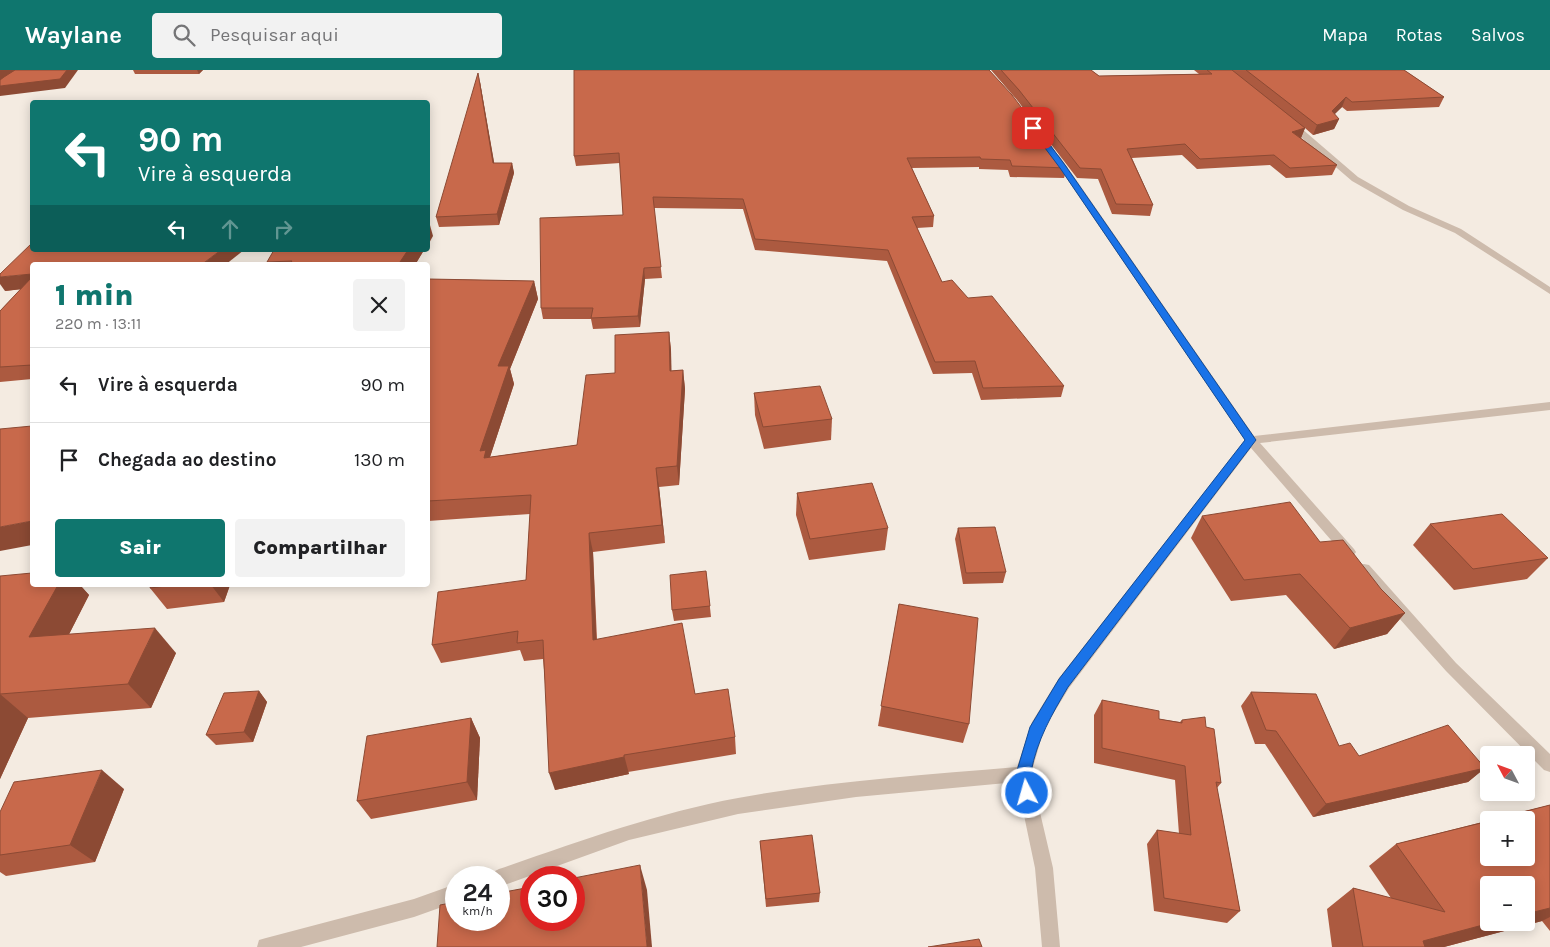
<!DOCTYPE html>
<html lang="pt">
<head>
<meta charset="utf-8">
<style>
	body { margin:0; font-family:Karla,sans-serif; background:#f2f2f2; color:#202124; height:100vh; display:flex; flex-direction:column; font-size:19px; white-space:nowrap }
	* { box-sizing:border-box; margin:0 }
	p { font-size:16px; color:#757577 }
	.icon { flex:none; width:28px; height:28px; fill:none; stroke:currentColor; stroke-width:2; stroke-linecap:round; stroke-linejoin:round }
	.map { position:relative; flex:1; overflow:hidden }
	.drawer { position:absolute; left:30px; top:192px; width:400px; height:325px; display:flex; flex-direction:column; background:#fff; border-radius:5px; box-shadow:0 2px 12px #0003 }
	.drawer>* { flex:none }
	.banner { position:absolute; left:30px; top:30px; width:400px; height:152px; border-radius:5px; box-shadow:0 2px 12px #0003; background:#0f766e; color:#fff; overflow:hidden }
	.needle { width:32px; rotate:311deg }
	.fabs { position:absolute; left:1480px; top:676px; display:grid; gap:10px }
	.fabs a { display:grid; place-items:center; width:55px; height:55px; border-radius:5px; background:#fff; box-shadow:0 2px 12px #0003; font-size:25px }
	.speed { position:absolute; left:445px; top:796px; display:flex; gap:10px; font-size:25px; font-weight:700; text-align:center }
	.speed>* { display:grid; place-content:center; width:65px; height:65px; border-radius:50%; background:#fff; box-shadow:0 2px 12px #0003; line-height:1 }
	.speed small { font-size:12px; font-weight:400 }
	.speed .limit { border:8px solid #d22; background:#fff; color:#111 }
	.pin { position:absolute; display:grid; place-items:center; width:42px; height:42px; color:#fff; margin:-21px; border-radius:10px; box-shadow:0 2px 8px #0006 }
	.me { position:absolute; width:55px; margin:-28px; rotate:354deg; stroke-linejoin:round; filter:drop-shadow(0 0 4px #0008) }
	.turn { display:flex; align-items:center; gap:18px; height:105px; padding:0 25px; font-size:22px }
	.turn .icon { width:65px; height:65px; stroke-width:2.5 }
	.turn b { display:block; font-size:35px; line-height:42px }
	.lanes { display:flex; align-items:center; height:48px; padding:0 25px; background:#0003; justify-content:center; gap:25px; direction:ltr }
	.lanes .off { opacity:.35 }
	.round { display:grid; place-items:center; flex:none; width:52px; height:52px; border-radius:5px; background:#f2f2f2 }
	.overview { display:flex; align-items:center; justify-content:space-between; height:85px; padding:0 25px }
	h1 { font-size:30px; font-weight:800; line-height:38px; color:#0f766e }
	.primary-button { display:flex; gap:10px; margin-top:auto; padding:10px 25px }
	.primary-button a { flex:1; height:58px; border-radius:5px; background:#0f766e; color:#fff; font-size:20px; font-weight:800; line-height:58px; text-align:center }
	.primary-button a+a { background:#f2f2f2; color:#202124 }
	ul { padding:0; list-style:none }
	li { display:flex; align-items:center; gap:15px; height:75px; padding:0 25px; border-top:1px solid #e0e0e0 }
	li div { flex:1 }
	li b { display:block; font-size:19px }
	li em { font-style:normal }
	header { display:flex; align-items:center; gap:30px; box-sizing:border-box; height:70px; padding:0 25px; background:#0f766e; color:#fff }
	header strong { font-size:24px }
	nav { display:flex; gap:28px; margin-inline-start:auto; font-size:18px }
	.search { width:350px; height:45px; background:#f2f2f2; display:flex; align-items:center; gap:12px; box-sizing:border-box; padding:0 18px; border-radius:5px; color:#757577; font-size:19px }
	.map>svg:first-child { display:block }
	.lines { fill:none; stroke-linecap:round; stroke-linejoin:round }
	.street { fill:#cdbbac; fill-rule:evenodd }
	.wall { fill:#ac5a40 }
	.shaded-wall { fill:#8c4a34 }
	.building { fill:#c8694b; stroke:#8c4a34 }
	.route { fill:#1a73e8; stroke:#114b97 }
</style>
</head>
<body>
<header>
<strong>Waylane</strong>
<div class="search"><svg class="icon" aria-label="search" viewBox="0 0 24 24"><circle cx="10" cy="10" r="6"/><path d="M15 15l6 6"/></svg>Pesquisar aqui</div>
<nav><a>Mapa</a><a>Rotas</a><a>Salvos</a></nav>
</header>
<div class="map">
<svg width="1550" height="877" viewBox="0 0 1550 877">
	<rect width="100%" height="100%" fill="#f4ebe1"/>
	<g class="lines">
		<g class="street">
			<path d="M1288,52h6l64,55 51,29 52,23 89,58v7l-95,-61 -52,-23 -51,-29 -64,-55z"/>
			<path d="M1053,85h6l195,281 296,-34v8l-290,33 94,106 2,3 -2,3h-10l-93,-107 -182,240 -25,41 -13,45 22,94 7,79h-18l-7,-79 -18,-86 -161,15 -118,17 -109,26 -130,47v-9h-9l3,-6 6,-3c79,-27 157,-56 239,-71 92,-17 186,-23 279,-31l15,-45 27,-44 186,-238 -193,-283z"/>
			<path d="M1364,494l5,1 87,98 94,91v18l-6,-2 -98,-99 -87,-98 -2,-4 2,-4z"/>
			<path d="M456,814v18l-42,15 -113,30h-44l2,-7 7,-2 148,-39z"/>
		</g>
	</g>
	<g class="wall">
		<path d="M133,0h70l-4,4h-64z"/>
		<path d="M574,0l493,98 -3,10 -54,-1 -2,-7 -29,-1v-2l-67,1 22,48 -1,11 -16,1 25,54 26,16 96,88 -3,11 -80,3 -9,-27 -39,1 -46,-113 -132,-11 -12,-41 -89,-1 8,70 -17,1 -5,48 -47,2 -2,-10h-48l-2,-11 82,-93 -3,-52 -44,3 -2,-10z"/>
		<path d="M991,0h100l8,6 100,-2 -5,-4h210l40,27 -5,10 -92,4 -5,-4 -8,7 5,5 -5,10 -21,6 -8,-7 -4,10 36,27 -5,10 -46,3 -16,-13 -73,4 -15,-14 -50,3 21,47 -3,11 -38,-2 -14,-35 -21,-1 -60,-78z"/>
		<path d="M480,12l14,81h18l2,10 -15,52 -60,2 -3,-10z"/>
		<path d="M424,180l-9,15h-146l-2,-3z"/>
		<path d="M32,195v114l-32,3v-71l21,-22 -16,2z"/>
		<path d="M428,209l106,2 4,18 -28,70 4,15 -24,73 87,-12 38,-72 54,-41 2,18v21l12,-1 2,19 -6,96 -20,2 6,56 -72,9 4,87 98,55 40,43 1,17 -108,18 1,2 -74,16 -12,-131 -19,2 -4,-11 -79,13 -9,-18 94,-65 4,-66 -102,7z"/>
		<path d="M754,323l78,26 -1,21 -67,9 -9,-34z"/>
		<path d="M797,423l91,35 -3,22 -76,10 -13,-45z"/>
		<path d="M1202,446l118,26 61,47 24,24 -18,21 -53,15 -48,-54 -55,6 -40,-63z"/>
		<path d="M1430,454l118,34 -21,21 -73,11 -41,-45z"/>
		<path d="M958,458l48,44 -3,11 -40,1 -8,-45z"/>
		<path d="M706,501l5,46 -37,4 -2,-11z"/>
		<path d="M0,506l32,9h48l9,10 -20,39 107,19 -25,55 -123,10 -28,61z"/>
		<path d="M151,515h79l-6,17 -57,7 -17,-21z"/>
		<path d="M899,534l70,120 -6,19 -85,-17z"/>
		<path d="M259,621l8,11 -14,40 -37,3 -10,-10z"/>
		<path d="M1251,622l88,54 20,10 126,12 -17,14 -155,35 -48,-73h-10l-14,-38z"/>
		<path d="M1102,630l57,19 21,3 2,-2 24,7 15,56 -4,5 23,123 -13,12 -73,-12 -7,-67 10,-14 22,4 -4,-54 -81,-17v-48z"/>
		<path d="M471,648l9,20 -3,62 -106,19 -14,-18z"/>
		<path d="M124,719l-29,73 -89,14 -6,-4v-60z"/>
		<path d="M1550,735v126l-8,-10 -98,26h-112l-5,-38 26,-21 38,10 -22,-32 27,-22z"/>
		<path d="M760,771l60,52 -1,9 -53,5z"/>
	</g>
	<g class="shaded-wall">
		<path d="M0,0h20l-20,14z"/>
		<path d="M67,0h11l-13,18 -65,8v-10z"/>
		<path d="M197,0h6l-4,4z"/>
		<path d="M478,3l2,9 16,91 -3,-10z"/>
		<path d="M1346,27l-4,10 -14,14 4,-10z"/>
		<path d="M1339,49l-5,10 -21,6 4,-10z"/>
		<path d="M1305,58l-4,10 -9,-6z"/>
		<path d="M512,93l2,10 -15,52 -2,-11z"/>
		<path d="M428,148l5,18 -5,9z"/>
		<path d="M221,180h23l-19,15h-24z"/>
		<path d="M408,180h16l-9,15h-17z"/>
		<path d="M644,198l1,11 -5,48 -2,-11z"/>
		<path d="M32,204v14l-27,3 -5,-7v-7z"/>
		<path d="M534,211l4,18 -28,70 4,15 -25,76 3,9 -12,-18 18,-85z"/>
		<path d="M669,262l2,18 1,39 -2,-18z"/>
		<path d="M683,300l2,19 -6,96 -2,-19z"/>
		<path d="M656,398l3,19 6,56 -3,-18z"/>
		<path d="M32,451v24l-32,6v-24z"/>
		<path d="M589,463l4,19 4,106 -4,-18z"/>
		<path d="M58,515h22l9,10 -34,67 -26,-25z"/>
		<path d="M211,515h19l-6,17z"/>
		<path d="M1405,543l-18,21 -53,15 16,-21z"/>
		<path d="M155,558l21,25 -25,55 -23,-24z"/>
		<path d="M259,621l8,11 -14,40 -9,-10z"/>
		<path d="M0,624l28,24 -28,61z"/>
		<path d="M471,648l9,20 -3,62 -10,-18z"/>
		<path d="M624,685l5,19 -74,16 -6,-17z"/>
		<path d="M1485,698l-17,14 -155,35 13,-13z"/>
		<path d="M102,700l22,19 -29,73 -25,-17z"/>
		<path d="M640,795l7,25 5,57h-5z"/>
		<path d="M1550,838v9l-8,4 -98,26h-30l9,-6 71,-19h32v-8z"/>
	</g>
	<g class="building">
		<path d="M15,0h52l-7,9 -60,7v-6l4,-3z"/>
		<path d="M574,0h415l23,25 55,73 -55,-2 -2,-6 -29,-1 -1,-2 -73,1 27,58 -22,1 30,65 10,-2 16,18 24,-2 72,90 -81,2 -8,-27 -40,1 -47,-112 -133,-11 -12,-40 -90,-2 8,70 -17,1 -6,48 -47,2 2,-10h-52l-1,-90 83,-3 -4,-62 -45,3z"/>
		<path d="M1001,0h90l8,6 113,-2 -5,-4h25l73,58 -13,4 45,33 -47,3 -16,-13 -74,4 -15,-15 -58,5 26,56 -37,-1 -15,-35 -21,-1 -61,-78z"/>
		<path d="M1246,0h158l40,27 -92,5 -6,-5 -14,14 7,8 -22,6z"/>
		<path d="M478,3l15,90h19l-15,51 -61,3z"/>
		<path d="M32,173v7h189l-20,15h-169v9l-32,3v-3z"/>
		<path d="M274,180h134l-10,15h-109l3,-4 -25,1z"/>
		<path d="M32,207v88l-32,2v-56z"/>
		<path d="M428,209l106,2 -36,85h11l-29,85 6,-1 -2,8 93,-13 9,-70 29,-2v-38l54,-3 1,39 13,-1 -6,96 -21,2 6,57 -73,8 4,107 89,-17 13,71 33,-5 7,48 -111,18v2l-75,16 -6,-133 -26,3 1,-12 -86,14 6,-53 88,-12 5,-85 -103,6z"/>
		<path d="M820,316l12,33 -69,8 -9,-34z"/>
		<path d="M32,356v95l-32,6v-98z"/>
		<path d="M872,413l16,45 -78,11 -13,-46z"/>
		<path d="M1290,432l30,40 23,-2 38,49 24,24 -55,15 -50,-54 -56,6 -42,-64z"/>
		<path d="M1502,444l46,44 -75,11 -43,-45z"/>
		<path d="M995,457l11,45 -40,1 -8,-45z"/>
		<path d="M706,501l4,35 -38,4 -2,-35z"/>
		<path d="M32,503v12h26l-29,52 126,-9 -27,56 -128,10v-118z"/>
		<path d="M151,515h23l-24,3z"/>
		<path d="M899,534l79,14 -9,106 -88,-18z"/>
		<path d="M259,621l-15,41 -38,3 18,-42z"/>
		<path d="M1251,622l65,2 23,52 11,-3 9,13 89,-31 37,43 -159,36 -50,-73 -10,-1z"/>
		<path d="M1102,630l57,11v8l23,4v-3l23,-3 1,10 8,2 7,54 -5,-1 24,129 -76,-13 -7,-68 34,5 -6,-69 -83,-18z"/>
		<path d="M471,648l-4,64 -110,19 10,-65z"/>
		<path d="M102,700l-32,75 -70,10v-43l14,-30z"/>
		<path d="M1550,735v103l-24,6v-29h-37v37h5l-71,19 2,6h-62l-10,-59 92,24 -49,-68 93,-23v37h37v-38h-35z"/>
		<path d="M812,765l8,58 -54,6 -6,-58z"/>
		<path d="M640,795l7,82h-210l3,-42 16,-3v18h43v-27l32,-6v33h43v-42z"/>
		<path d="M979,869l3,8h-54z"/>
	</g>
	<path class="route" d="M1031,56h5l29,39 191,275 -188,247c-16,27 -31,53 -37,85 -2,9 5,17 1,26l-5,2 -5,-2 -6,-24 14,-47 29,-48 186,-239 -185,-272 -30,-40z"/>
</svg>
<div class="fabs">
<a><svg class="needle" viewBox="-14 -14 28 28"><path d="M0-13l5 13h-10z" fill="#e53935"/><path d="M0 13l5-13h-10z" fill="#757577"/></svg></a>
<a>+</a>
<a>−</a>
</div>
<div class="speed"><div>24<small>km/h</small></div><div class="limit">30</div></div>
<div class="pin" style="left:1033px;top:58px;background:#d93025"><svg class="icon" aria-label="arrive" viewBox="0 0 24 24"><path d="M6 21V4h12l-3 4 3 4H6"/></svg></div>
<svg class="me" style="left:1027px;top:723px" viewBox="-20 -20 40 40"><circle r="17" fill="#1a73e8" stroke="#fff" stroke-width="3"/><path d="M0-11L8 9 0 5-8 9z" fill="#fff"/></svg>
<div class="banner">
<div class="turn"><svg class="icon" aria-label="left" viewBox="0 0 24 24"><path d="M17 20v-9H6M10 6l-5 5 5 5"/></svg><div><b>90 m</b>Vire à esquerda</div></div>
<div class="lanes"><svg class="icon" aria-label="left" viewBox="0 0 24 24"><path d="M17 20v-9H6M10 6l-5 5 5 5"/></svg><svg class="icon off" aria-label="ahead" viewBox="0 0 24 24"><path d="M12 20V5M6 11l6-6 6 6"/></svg><svg class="icon off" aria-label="right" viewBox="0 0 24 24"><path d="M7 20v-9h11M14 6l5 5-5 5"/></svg></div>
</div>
<section class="drawer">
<div class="overview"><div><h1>1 min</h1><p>220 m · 13:11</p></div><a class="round"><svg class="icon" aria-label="close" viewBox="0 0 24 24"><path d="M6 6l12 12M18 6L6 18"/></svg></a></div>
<ul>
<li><svg class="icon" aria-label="left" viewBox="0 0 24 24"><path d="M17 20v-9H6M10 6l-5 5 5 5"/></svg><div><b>Vire à esquerda</b></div><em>90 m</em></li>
<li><svg class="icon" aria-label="arrive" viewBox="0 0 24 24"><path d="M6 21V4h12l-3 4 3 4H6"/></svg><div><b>Chegada ao destino</b></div><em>130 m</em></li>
</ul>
<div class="primary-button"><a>Sair</a><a>Compartilhar</a></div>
</section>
</div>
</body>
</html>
